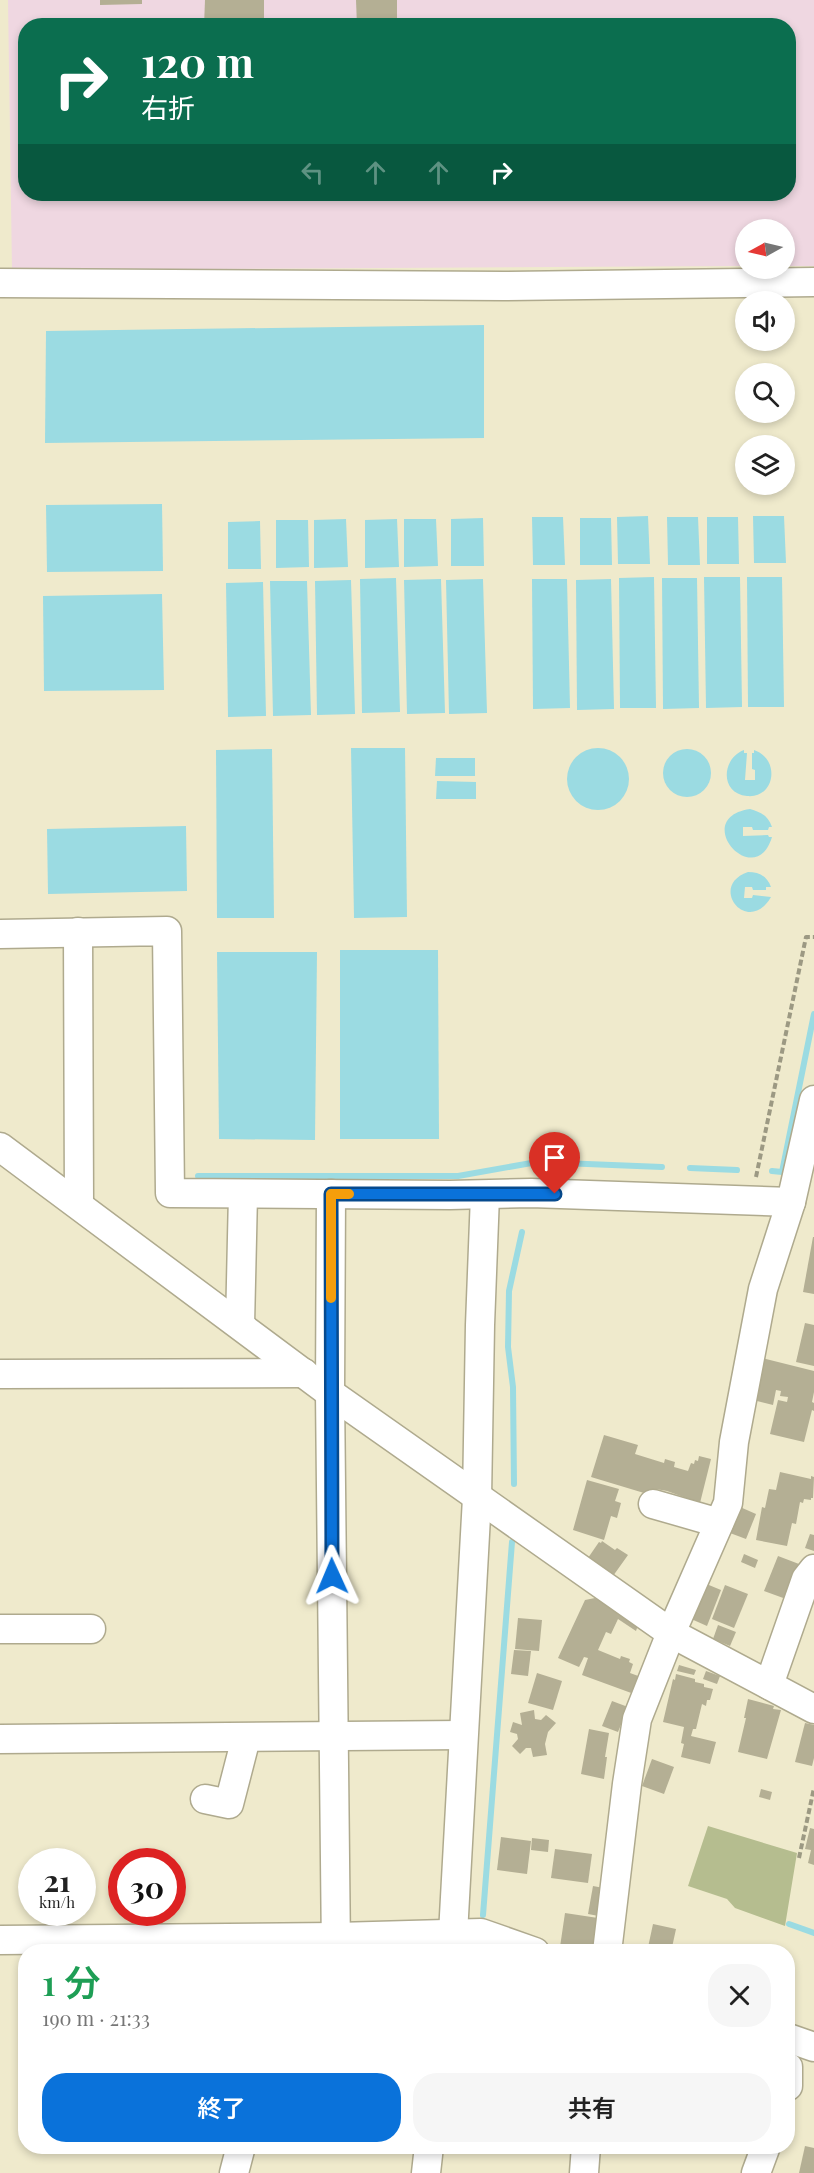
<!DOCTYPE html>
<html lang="ja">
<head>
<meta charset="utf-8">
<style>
	body { margin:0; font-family:"Playfair Display","Noto Sans JP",serif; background:#f6f6f6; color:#222; height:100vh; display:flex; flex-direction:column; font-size:22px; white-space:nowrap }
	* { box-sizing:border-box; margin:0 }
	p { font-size:20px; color:#767676 }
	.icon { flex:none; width:33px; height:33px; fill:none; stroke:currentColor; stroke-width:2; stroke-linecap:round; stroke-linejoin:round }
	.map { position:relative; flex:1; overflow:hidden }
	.side { position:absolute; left:18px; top:1944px; width:777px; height:210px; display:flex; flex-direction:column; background:#fff; border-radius:24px; box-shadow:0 3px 9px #0003 }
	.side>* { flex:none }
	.guide { position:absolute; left:18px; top:18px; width:778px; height:183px; border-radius:24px; box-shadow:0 3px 9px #0003; background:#0b6e4f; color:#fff; overflow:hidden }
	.needle { width:39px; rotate:262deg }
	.fabs { position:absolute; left:735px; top:219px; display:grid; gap:12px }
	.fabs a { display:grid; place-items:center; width:60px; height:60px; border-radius:50%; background:#fff; box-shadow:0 3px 9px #0003; font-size:30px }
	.speed { position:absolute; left:18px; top:1848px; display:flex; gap:12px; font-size:30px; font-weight:700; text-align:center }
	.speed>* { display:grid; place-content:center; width:78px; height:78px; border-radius:50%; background:#fff; box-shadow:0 3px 9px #0003; line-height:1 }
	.speed small { font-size:15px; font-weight:400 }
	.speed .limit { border:9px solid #d22; background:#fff; color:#111 }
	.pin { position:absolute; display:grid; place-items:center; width:51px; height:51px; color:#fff; margin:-62px -26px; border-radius:50% 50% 50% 0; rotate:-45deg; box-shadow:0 0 6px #0007 }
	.pin .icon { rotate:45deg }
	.me { position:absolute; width:66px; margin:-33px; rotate:359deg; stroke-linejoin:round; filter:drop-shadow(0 0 4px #0008) }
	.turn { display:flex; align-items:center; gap:21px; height:126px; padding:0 24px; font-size:27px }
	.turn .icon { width:78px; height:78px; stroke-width:2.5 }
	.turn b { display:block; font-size:42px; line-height:51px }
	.lanes { display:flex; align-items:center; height:57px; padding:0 24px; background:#0003; justify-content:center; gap:30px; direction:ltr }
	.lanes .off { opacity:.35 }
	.round { display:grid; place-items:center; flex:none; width:63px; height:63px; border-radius:24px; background:#f6f6f6 }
	.summary { display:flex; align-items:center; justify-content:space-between; height:102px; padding:0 24px }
	h1 { font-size:36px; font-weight:600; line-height:45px; color:#1e9e55 }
	.button { display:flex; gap:12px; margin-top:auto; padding:12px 24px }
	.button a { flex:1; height:69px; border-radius:24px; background:#0a72da; color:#fff; font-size:24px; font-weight:600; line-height:69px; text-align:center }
	.button a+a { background:#f6f6f6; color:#222 }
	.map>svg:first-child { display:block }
	.education { fill:#efd7e1; fill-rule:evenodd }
	.green { fill:#b5bd8f }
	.water { fill:#9bdbe2 }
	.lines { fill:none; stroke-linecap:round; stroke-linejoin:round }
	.stream { stroke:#9bdbe2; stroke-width:6 }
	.building { fill:#b4af94 }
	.minor-casing { stroke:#afaa8e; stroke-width:31 }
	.path { stroke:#9c9983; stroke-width:4; stroke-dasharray:6 3; stroke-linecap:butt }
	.minor { stroke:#fff; stroke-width:28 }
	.route-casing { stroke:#064a8e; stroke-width:15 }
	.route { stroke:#0a72da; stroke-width:10 }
	.slow { stroke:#f59e0b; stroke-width:10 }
</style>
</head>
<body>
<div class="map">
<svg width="814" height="2173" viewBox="0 0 814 2173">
	<rect width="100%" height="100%" fill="#efeacc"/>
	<path class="education" d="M8,0h806v266h-29l-1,-36h-38l-1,36 -733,4zM26,26h763v168h-763z"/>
	<path class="green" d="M708,1826l89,27 -12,73 -50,-18 -8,-9 -39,-13z"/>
	<g class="water">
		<path d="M484,325v113l-439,5 1,-112z"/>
		<path d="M162,504l1,67 -116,1 -1,-67z"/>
		<path d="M648,516l2,48h-32l-1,-47z"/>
		<path d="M753,516h31l2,47h-32z"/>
		<path d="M563,517l2,48h-32l-1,-48z"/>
		<path d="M667,517h31l2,48h-32z"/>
		<path d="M707,517h31l1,47h-32z"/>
		<path d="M483,518l1,48h-33v-47z"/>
		<path d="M580,518h31l1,47h-32z"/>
		<path d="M346,519l2,48 -34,1v-48z"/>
		<path d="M397,519l2,48 -34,1v-48z"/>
		<path d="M404,519h32l2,47 -34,1z"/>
		<path d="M276,520h32l1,47 -33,1z"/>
		<path d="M260,521l1,48h-33v-47z"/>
		<path d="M654,577l2,131h-36l-1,-130z"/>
		<path d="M704,577h36l2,130 -36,1z"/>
		<path d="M747,577h35l2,130h-36z"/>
		<path d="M396,578l4,134 -38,1 -2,-134z"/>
		<path d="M662,578h35l2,130 -36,1z"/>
		<path d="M441,579l4,134 -38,1 -3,-134z"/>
		<path d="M483,579l4,134 -38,1 -3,-134z"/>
		<path d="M532,579h35l3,129 -37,1z"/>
		<path d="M611,579l3,130 -37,1 -1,-130z"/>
		<path d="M351,580l4,134 -38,1 -2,-134z"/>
		<path d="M270,581h37l4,134 -38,1z"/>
		<path d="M263,582l3,134 -38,1 -2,-134z"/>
		<path d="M162,594l2,96 -120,1 -1,-95z"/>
		<path d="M351,748h54l2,169 -53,1z"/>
		<circle cx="598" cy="779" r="31"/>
		<circle cx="687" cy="773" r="24"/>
		<path d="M272,749l2,169h-57l-1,-168z"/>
		<path d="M744,750v3h3l-2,27h10v-10l-3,-1v-16h2v-3c27,9 21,49 -7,46 -28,-3 -25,-38 -3,-46z"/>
		<path d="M436,758h39v18h-40z"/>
		<path d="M437,781l39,1v17h-40z"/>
		<path d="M750,809c11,3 18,7 22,18h-3l-1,3h-15l-1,-3h-9v9l25,-1 1,2h3c-17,56 -83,-19 -22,-28z"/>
		<path d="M186,826l1,65 -139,3 -1,-65z"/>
		<path d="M748,872c11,0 19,4 23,15h-5v3h-13l-1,-3h-7l-1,11h8l1,-3 18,2c-23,40 -64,-11 -23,-25z"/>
		<path d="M340,950h98l1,189h-99z"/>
		<path d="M217,952h100l-2,188 -96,-1z"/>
	</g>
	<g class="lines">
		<g class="stream">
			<path d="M690,1168l47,2"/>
			<path d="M772,1171l10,1 32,-158"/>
			<path d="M198,1176h260l79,-14 125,5"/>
			<path d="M514,1484l-1,-97 -5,-40 1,-56 13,-59"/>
			<path d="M483,1915l29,-373"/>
			<path d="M789,1924l25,9"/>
		</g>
	</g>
	<g class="building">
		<path d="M100,0h42v4l-42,1z"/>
		<path d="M205,0h59v26h-60z"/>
		<path d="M356,0h41v26h-40z"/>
		<path d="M813,1237h1v57l-11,-2z"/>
		<path d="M805,1323l9,2v41l-18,-4z"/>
		<path d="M762,1358l52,13v21l-2,10 2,1v8l-2,-1 -8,32 -34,-8 8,-34 9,2 1,-5 -8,-1 1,-5 -5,-1 -3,15 -20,-5z"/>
		<path d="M604,1435l34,10 -3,9 29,9 1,-4 10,3 -1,5 14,4 3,-8 3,1 1,-4 3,1 1,-5 12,3 -11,44 -33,-12 -11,-2 -2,7 -63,-19z"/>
		<path d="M780,1472l31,7v-3l3,1 -1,21h-2v2l-7,-1 -1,4 -3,-1 -4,22 -4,-1 -5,23 -31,-6 6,-33 3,1 4,-19 7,1z"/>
		<path d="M587,1480l32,9 -4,12 6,2 -4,15 -6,-2 -7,24 -31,-10z"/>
		<path d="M740,1507l16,7 -10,25 -16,-6z"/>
		<path d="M810,1534l4,1v16l-9,-3z"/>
		<path d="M602,1541l13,9 2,-2 11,7 -15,21 -25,-18 11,-16 2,1z"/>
		<path d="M744,1554l14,6 -3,8 -14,-6z"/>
		<path d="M778,1556l21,8 -13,35 -22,-8z"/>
		<path d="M704,1583l17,7 -14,36 -18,-8z"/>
		<path d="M725,1585l23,9 -14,34 -22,-9z"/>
		<path d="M595,1598l43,27 -2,6 -18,-12 -7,15 -5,-2 -8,18 22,9 1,-3 9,3 -1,3 4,2 -3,9 11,4 -7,17 -52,-19 6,-17 -4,-1 -5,10 -21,-9 27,-58z"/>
		<path d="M518,1618l24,2 -3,31 -24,-2z"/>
		<path d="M718,1625l18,7 -6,14 -17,-7z"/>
		<path d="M514,1650l17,1 -3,25 -17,-2z"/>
		<path d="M679,1665l17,5 -2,5 -17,-4z"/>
		<path d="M706,1671l14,5 -3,8 -14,-5z"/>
		<path d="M537,1673l25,8 -9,29 -25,-7z"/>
		<path d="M676,1674l19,5v3l9,2v3l9,2 -3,11h-3l-1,6 -4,-2 -6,25h-3l-2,7 25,6 -6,22 -29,-7 3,-13 -3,-1 3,-16 -21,-5 10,-43 2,1z"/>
		<path d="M748,1699l26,7 -1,3 8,1 -14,49 -29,-7 8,-34h-2z"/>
		<path d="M612,1701l16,6 -10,25 -16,-6z"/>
		<path d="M534,1710l1,9 6,1 5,-5 10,8 -8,9 -3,12 2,11 -14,2 -2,-9h-5l-6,6 -8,-8 6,-7 -1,-5 -7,-2 3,-10 9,3 -2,-12z"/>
		<path d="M805,1723l9,2v33l-2,8 -17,-4z"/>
		<path d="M589,1729l20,4 -4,24h2l-3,22 -23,-5z"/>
		<path d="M652,1759l22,8 -10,27 -22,-8z"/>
		<path d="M761,1789l11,3 -2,8 -11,-3z"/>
		<path d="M810,1828l4,1v36l-6,-2 3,-13 -6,-1z"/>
		<path d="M501,1837l30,4 -4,33 -30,-4z"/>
		<path d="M532,1838l17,2 -1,12 -17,-2z"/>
		<path d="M555,1849l37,5 -4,29 -37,-5z"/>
		<path d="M593,1886l16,3 -5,28 -16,-3z"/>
		<path d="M565,1913l33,5 -6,34 -32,-5z"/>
		<path d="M653,1924l23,5 -5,23h-24z"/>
		<path d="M805,2146l9,2v25h-15z"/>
	</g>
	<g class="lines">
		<g class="minor-casing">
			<g id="minor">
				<path d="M0,283l503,3 311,-4"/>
				<path d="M78,932l1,272"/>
				<path d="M0,934l167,-3 3,262 280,2 81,-2 260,9"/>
				<path d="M0,1147l330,246 341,240 143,76"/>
				<path d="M331,1194l-1,199 6,559"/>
				<path d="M240,1325l3,-131"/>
				<path d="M0,1374l304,-1"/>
				<path d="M653,1504l66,19"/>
				<path d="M0,1629h91"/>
				<path d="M769,1685l37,-106 8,-10"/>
				<path d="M0,1739l463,-4"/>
				<path d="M205,1799l24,5 17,-66"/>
				<path d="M0,1940l337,-3 144,-4 54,19"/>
				<path d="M452,1952l25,-454 3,-173 5,-130"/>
				<path d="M607,1952l20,-168 10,-65 34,-86 57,-130 6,-61 29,-153 28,-87 23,-102"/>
				<path d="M788,2038l26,9"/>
				<path d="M788,2067v19"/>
				<path d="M234,2173l7,-27"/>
				<path d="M426,2173l3,-27"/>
				<path d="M584,2173l2,-27"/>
				<path d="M756,2173l10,-27"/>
			</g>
		</g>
		<g class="path">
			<path d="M756,1177l50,-240h8"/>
			<path d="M799,1858l15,-70"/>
		</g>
		<use href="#minor" class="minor"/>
	</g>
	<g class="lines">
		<g class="route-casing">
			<path id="route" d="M332,1576l-1,-382h224"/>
		</g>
		<use href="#route" class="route"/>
		<path class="slow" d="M331,1298v-104h18"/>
	</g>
</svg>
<div class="fabs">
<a><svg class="needle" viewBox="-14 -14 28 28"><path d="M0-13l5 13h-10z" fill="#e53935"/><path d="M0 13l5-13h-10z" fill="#767676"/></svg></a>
<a><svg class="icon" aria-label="sound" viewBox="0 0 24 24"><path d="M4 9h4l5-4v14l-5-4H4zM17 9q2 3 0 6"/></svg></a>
<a><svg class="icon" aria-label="search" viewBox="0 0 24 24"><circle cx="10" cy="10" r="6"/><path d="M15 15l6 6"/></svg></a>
<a><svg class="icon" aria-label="layers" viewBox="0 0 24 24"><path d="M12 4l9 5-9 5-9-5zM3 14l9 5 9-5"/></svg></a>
</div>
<div class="speed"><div>21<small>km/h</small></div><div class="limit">30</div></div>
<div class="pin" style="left:555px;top:1194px;background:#d93025"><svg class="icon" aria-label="arrive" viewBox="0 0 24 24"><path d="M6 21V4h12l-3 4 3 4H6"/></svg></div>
<svg class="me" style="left:332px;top:1576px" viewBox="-20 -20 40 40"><path d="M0-17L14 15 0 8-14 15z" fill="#0a72da" stroke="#fff" stroke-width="4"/></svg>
<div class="guide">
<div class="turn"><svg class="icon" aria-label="right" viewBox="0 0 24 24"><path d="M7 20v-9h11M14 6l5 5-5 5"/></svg><div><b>120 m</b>右折</div></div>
<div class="lanes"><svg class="icon off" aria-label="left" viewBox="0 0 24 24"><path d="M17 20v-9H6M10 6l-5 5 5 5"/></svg><svg class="icon off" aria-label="ahead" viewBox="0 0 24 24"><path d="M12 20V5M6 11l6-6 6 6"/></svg><svg class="icon off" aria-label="ahead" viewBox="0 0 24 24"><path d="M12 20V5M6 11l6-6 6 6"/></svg><svg class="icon" aria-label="right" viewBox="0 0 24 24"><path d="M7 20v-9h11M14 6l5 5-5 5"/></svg></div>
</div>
<section class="side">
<div class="summary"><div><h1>1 分</h1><p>190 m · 21:33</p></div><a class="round"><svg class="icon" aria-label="close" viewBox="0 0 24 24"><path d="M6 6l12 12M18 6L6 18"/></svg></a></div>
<div class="button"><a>終了</a><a>共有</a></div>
</section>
</div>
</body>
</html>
